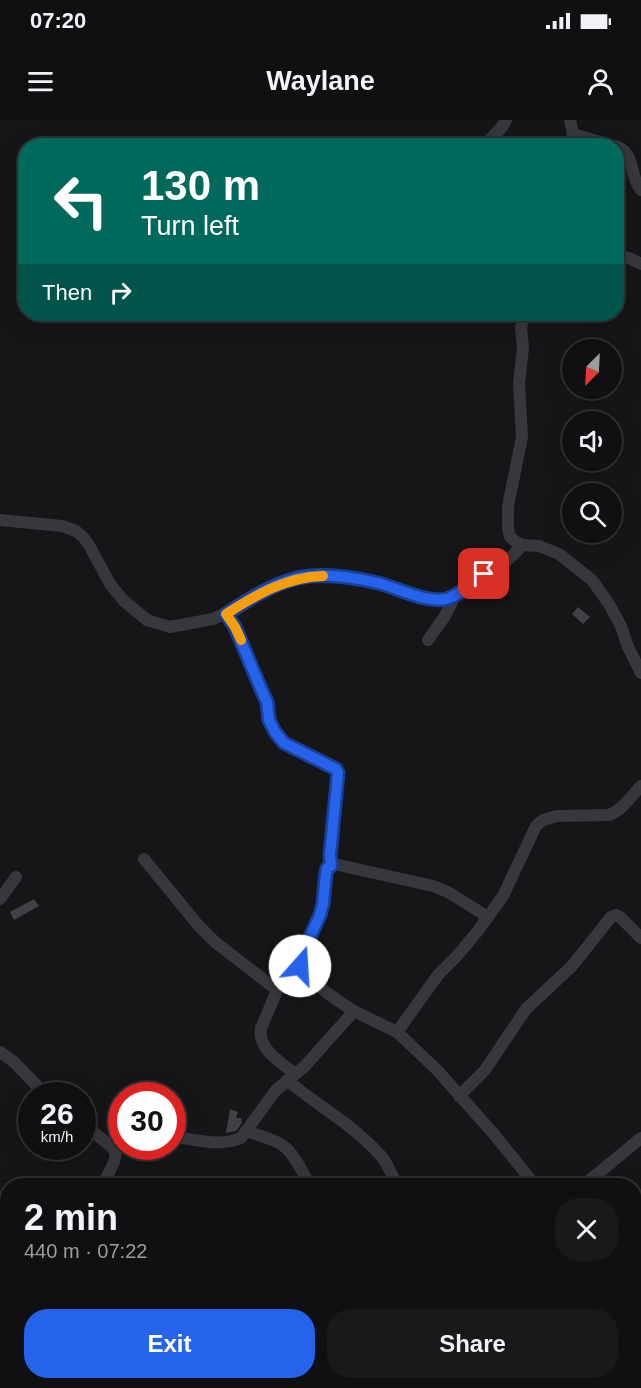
<!DOCTYPE html>
<html lang="en">
<head>
<meta charset="utf-8">
<style>
	body { margin:0; font-family:Helvetica,sans-serif; background:#19191b; color:#f1f3f6; height:100vh; display:flex; flex-direction:column; font-size:22px; white-space:nowrap }
	* { box-sizing:border-box; margin:0 }
	p { font-size:20px; color:#9c9d9f }
	.icon { flex:none; width:33px; height:33px; fill:none; stroke:currentColor; stroke-width:2; stroke-linecap:round; stroke-linejoin:round }
	.map { position:relative; flex:1; overflow:hidden }
	.sheet { position:absolute; left:0px; top:1058px; width:642px; height:212px; display:flex; flex-direction:column; background:#101012; border-radius:24px 24px 0 0; box-shadow:0 6px 24px #0002,0 0 0 2px #303032 }
	.sheet>* { flex:none }
	.hud { position:absolute; left:18px; top:18px; width:606px; height:183px; border-radius:24px; box-shadow:0 6px 24px #0002,0 0 0 2px #303032; background:#00695c; color:#fff; overflow:hidden }
	.needle { width:39px; rotate:204deg }
	.tools { position:absolute; left:562px; top:219px; display:grid; gap:12px }
	.tools a { display:grid; place-items:center; width:60px; height:60px; border-radius:50%; background:#101012; box-shadow:0 6px 24px #0002,0 0 0 2px #303032; font-size:30px }
	.speed { position:absolute; left:18px; top:962px; display:flex; gap:12px; font-size:30px; font-weight:700; text-align:center }
	.speed>* { display:grid; place-content:center; width:78px; height:78px; border-radius:50%; background:#101012; box-shadow:0 6px 24px #0002,0 0 0 2px #303032; line-height:1 }
	.speed small { font-size:15px; font-weight:400 }
	.speed .limit { border:9px solid #d22; background:#fff; color:#111 }
	.pin { position:absolute; display:grid; place-items:center; width:51px; height:51px; color:#fff; margin:-26px; border-radius:12px; box-shadow:0 3px 9px #0006 }
	.me { position:absolute; width:66px; margin:-33px; rotate:19deg; stroke-linejoin:round; filter:drop-shadow(0 0 4px #0008) }
	.turn { display:flex; align-items:center; gap:21px; height:126px; padding:0 24px; font-size:27px }
	.turn .icon { width:78px; height:78px; stroke-width:2.5 }
	.turn b { display:block; font-size:42px; line-height:51px }
	.then { display:flex; align-items:center; height:57px; padding:0 24px; background:#0003; gap:12px; font-size:22px }
	.round { display:grid; place-items:center; flex:none; width:63px; height:63px; border-radius:24px; background:#19191b }
	.head { display:flex; align-items:center; justify-content:space-between; height:102px; padding:0 24px }
	h1 { font-size:36px; font-weight:600; line-height:45px }
	.button { display:flex; gap:12px; margin-top:auto; padding:12px 24px }
	.button a { flex:1; height:69px; border-radius:24px; background:#2563eb; color:#fff; font-size:24px; font-weight:600; line-height:69px; text-align:center }
	.button a+a { background:#19191b; color:#f1f3f6 }
	.status { display:flex; justify-content:space-between; align-items:center; height:42px; padding:0 30px; background:#101012; direction:ltr }
	.status svg { height:16px; fill:currentColor }
	header { display:flex; justify-content:space-between; align-items:center; height:78px; padding:0 24px; background:#101012; font-size:27px; font-weight:600 }
	.map>svg:first-child { display:block }
	.building { fill:#404145 }
	.lines { fill:none; stroke-linecap:round; stroke-linejoin:round }
	.minor { stroke:#37383d; stroke-width:12 }
	.route-casing { stroke:#184099; stroke-width:15 }
	.route { stroke:#2563eb; stroke-width:10 }
	.slow { stroke:#f59e0b; stroke-width:10 }
</style>
</head>
<body>
<div class="status"><b>07:20</b><svg viewBox="0 0 49 12"><path d="M0 12V9h3v3zM5 12V6h3v6zM10 12V3h3v9zM15 12V0h3v12zM26 1h20v11H26zM47 4h2v5h-2z"/></svg></div>
<header><svg class="icon" aria-label="menu" viewBox="0 0 24 24"><path d="M4 6h16M4 12h16M4 18h16"/></svg>Waylane<svg class="icon" aria-label="person" viewBox="0 0 24 24"><circle cx="12" cy="8" r="4"/><path d="M4 21q1-7 8-7t8 7"/></svg></header>
<div class="map">
<svg width="641" height="1268" viewBox="0 0 641 1268">
	<rect width="100%" height="100%" fill="#161618"/>
	<g class="building">
		<path d="M578,487l12,10 -7,7 -11,-10z"/>
		<path d="M34,779l5,7 -25,14 -4,-8z"/>
		<path d="M230,989l8,3 -2,6h5l1,5 -6,8 -10,2z"/>
	</g>
	<g class="lines">
		<g class="minor">
			<path d="M570,0l3,14 -1,12"/>
			<path d="M573,14l41,12"/>
			<path d="M484,26l18,-19 4,-7"/>
			<path d="M616,26c17,7 14,21 20,35 1,3 3,6 5,9"/>
			<path d="M616,136l13,2 12,6"/>
			<path d="M524,194l-3,14 2,19 -4,37 3,53 -14,69v22l2,9 6,5 7,3 16,1 20,8 33,26 17,24 12,22 7,21 13,26"/>
			<path d="M0,400l62,6 14,5 7,6 6,8 21,39 14,17 23,19 23,7 43,-8 13,-6 20,-13 33,-16 29,-8 24,-1 45,8 58,17 13,-1 62,-41 13,-13"/>
			<path d="M226,493l9,14 26,62 6,13 2,18 6,12 9,11 52,26 2,4 -8,82 1,11"/>
			<path d="M428,520l17,-24 11,-22"/>
			<path d="M144,739l54,66 17,17 62,48"/>
			<path d="M0,779l16,-22"/>
			<path d="M488,797l-40,-25 -15,-6 -99,-22 -7,4 -2,5 -2,31 -3,11 -20,44v7l2,5 24,21 14,10 14,9 43,21 40,38 56,63 42,52"/>
			<path d="M397,912l41,-57 18,-18 21,-25 26,-36 33,-70 7,-6 14,-4 52,-1c14,-5 22,-19 32,-29"/>
			<path d="M0,932l14,10 32,33"/>
			<path d="M295,954c-14,-12 -38,-25 -34,-46 5,-10 19,-49 26,-54 4,-3 10,-3 15,-3"/>
			<path d="M287,960c31,26 68,46 95,77 7,9 9,19 16,28"/>
			<path d="M459,976l26,-26 41,-61 46,-43 39,-49 5,-2 5,3 20,20"/>
			<path d="M82,1003l30,24 4,6 -2,9 -11,23"/>
			<path d="M247,1011c10,4 22,7 32,12 15,8 22,28 31,42"/>
			<path d="M172,1016c23,4 47,11 69,2l35,-48 28,-23 50,-56"/>
			<path d="M584,1065l57,-47"/>
			<path d="M634,1122l7,9"/>
			<path d="M634,1232l7,-2"/>
			<path d="M123,1262l3,6"/>
			<path d="M354,1262l9,6"/>
			<path d="M417,1262l5,6"/>
			<path d="M519,1262l5,6"/>
			<path d="M631,1262l6,6"/>
			<path d="M0,1264h15l10,4"/>
			<path d="M229,1268l4,-6"/>
			<path d="M579,1268l8,-6"/>
		</g>
	</g>
	<g class="lines">
		<g class="route-casing">
			<path id="route" d="M300,846v-7l20,-44 3,-11 3,-31 1,-5 4,-2 -1,-11 8,-82 -2,-4 -52,-26 -9,-11 -6,-12 -2,-18 -6,-13 -26,-62 -9,-13c25,-16 53,-35 84,-38 22,-2 47,2 68,7 20,5 47,20 68,16 13,-3 27,-17 38,-25"/>
		</g>
		<use href="#route" class="route"/>
		<path class="slow" d="M241,520l-6,-13 -9,-13c30,-19 60,-37 97,-38"/>
	</g>
</svg>
<div class="tools">
<a><svg class="needle" viewBox="-14 -14 28 28"><path d="M0-13l5 13h-10z" fill="#e53935"/><path d="M0 13l5-13h-10z" fill="#9c9d9f"/></svg></a>
<a><svg class="icon" aria-label="sound" viewBox="0 0 24 24"><path d="M4 9h4l5-4v14l-5-4H4zM17 9q2 3 0 6"/></svg></a>
<a><svg class="icon" aria-label="search" viewBox="0 0 24 24"><circle cx="10" cy="10" r="6"/><path d="M15 15l6 6"/></svg></a>
</div>
<div class="speed"><div>26<small>km/h</small></div><div class="limit">30</div></div>
<div class="pin" style="left:484px;top:454px;background:#d93025"><svg class="icon" aria-label="arrive" viewBox="0 0 24 24"><path d="M6 21V4h12l-3 4 3 4H6"/></svg></div>
<svg class="me" style="left:300px;top:846px" viewBox="-20 -20 40 40"><circle r="19" fill="#fff"/><path d="M0-13L10 11 0 6-10 11z" fill="#2563eb"/></svg>
<div class="hud">
<div class="turn"><svg class="icon" aria-label="left" viewBox="0 0 24 24"><path d="M17 20v-9H6M10 6l-5 5 5 5"/></svg><div><b>130 m</b>Turn left</div></div>
<div class="then">Then<svg class="icon" aria-label="right" viewBox="0 0 24 24"><path d="M7 20v-9h11M14 6l5 5-5 5"/></svg></div>
</div>
<section class="sheet">
<div class="head"><div><h1>2 min</h1><p>440 m · 07:22</p></div><a class="round"><svg class="icon" aria-label="close" viewBox="0 0 24 24"><path d="M6 6l12 12M18 6L6 18"/></svg></a></div>
<div class="button"><a>Exit</a><a>Share</a></div>
</section>
</div>
</body>
</html>
